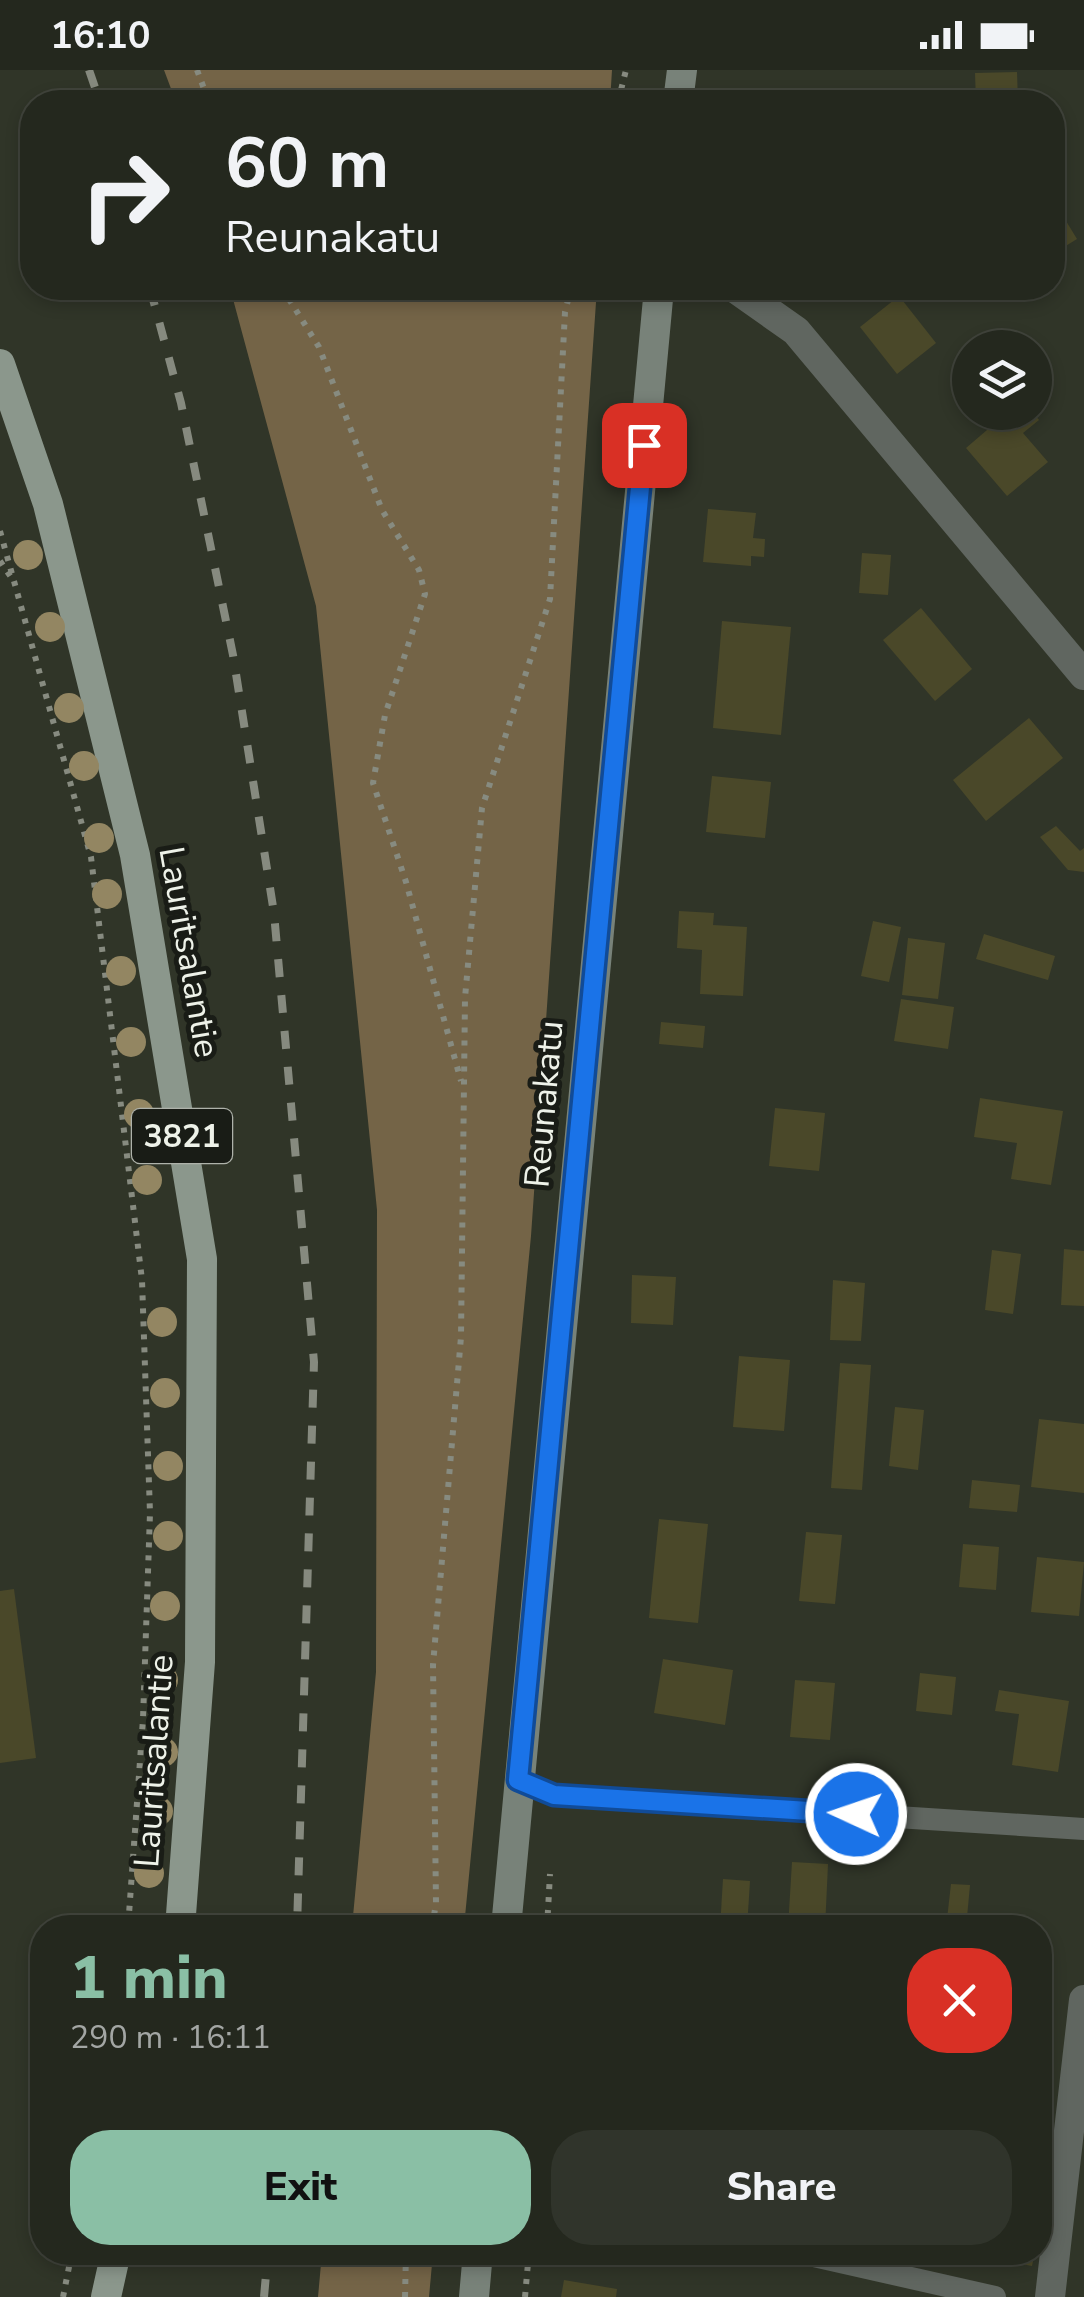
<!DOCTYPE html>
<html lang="en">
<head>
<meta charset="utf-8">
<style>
	body { margin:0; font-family:"Nunito Sans",sans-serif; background:#30342b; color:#f1f3f6; height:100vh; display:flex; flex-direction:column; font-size:38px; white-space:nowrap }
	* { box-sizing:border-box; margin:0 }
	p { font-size:32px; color:#a3a6a4 }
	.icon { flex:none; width:55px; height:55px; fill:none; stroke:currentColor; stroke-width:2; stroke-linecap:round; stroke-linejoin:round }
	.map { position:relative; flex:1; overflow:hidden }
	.details { position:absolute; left:30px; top:1845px; width:1022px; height:350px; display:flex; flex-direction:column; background:#24281e; border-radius:40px; box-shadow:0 5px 15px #0003,0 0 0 2px #41443c }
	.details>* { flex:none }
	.banner { position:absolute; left:20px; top:20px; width:1045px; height:210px; border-radius:40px; box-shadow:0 5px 15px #0003,0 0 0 2px #41443c; background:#24281e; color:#f1f3f6; overflow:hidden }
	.tools { position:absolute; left:952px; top:260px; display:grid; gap:20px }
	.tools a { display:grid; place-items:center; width:100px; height:100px; border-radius:50%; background:#24281e; box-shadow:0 5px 15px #0003,0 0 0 2px #41443c; font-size:50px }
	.pin { position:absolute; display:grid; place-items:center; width:85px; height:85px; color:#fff; margin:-42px; border-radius:20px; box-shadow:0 5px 15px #0006 }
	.me { position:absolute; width:110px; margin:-55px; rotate:273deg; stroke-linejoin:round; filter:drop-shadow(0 0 8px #0008) }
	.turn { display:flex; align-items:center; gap:35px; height:210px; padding:0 40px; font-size:45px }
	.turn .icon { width:130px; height:130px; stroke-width:2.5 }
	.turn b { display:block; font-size:70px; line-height:85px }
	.round { display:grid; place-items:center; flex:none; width:105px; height:105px; border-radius:40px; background:#30342b }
	.overview { display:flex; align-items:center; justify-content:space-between; height:170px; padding:0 40px }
	h1 { font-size:60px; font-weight:800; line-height:75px; color:#8abfa5 }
	.cta { display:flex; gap:20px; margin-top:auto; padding:20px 40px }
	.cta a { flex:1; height:115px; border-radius:40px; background:#8abfa5; color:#111; font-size:40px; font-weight:800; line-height:115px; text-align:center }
	.cta a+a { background:#30342b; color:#f1f3f6 }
	.status { display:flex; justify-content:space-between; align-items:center; height:70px; padding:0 50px; background:#24281e; direction:ltr }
	.status svg { height:28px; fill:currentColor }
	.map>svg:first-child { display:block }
	.forest { fill:#746447 }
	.building { fill:#4a4829 }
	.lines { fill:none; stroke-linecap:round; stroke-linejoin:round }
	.path { stroke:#878b80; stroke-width:6; stroke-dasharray:5 8; stroke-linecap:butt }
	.lane { stroke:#606660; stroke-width:22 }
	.street { stroke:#606660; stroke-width:30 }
	.secondary { stroke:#788279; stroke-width:30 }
	.primary { stroke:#8b978c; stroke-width:30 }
	.rail { stroke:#868a7f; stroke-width:8; stroke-dasharray:18 18; stroke-linecap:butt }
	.tree { fill:#938662 }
	.route-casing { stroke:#114b97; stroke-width:25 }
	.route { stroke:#1a73e8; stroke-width:18 }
	.labels { text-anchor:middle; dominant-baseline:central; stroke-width:10; stroke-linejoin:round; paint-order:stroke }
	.shield { fill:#191c16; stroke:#aeb2aa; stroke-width:2.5 }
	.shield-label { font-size:32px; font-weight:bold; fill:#eef2e9 }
	.street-label { font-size:35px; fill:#eef2e9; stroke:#191c16 }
</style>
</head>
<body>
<div class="status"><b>16:10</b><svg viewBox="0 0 49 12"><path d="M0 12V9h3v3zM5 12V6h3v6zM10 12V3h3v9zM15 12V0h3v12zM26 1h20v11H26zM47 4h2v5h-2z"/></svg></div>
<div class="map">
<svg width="1084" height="2227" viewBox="0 0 1084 2227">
	<rect width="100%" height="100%" fill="#303528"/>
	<g class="forest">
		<path d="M164,0h448l-2,32h-434z"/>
		<path d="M230,218h367l-66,948 -67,691h-112l24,-255 1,-462 -61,-604z"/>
		<path d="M322,2183h111l-4,44h-111z"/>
	</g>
	<g class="building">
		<path d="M1017,2l1,30h-42l-1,-29z"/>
		<path d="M1052,128l25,41 -21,13 -4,-6z"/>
		<path d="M899,226l37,47 -39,31 -37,-47z"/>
		<path d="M1008,342h25l6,8 -16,13 25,29 -41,34 -41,-48z"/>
		<path d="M708,439l48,4 -3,25 12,1 -1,18 -13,-1v10l-48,-4z"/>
		<path d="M862,483l29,2 -3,40 -29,-2z"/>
		<path d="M921,538l51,61 -37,32 -52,-61z"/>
		<path d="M722,551l69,6 -10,108 -68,-7z"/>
		<path d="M1029,648l34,40 -77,63 -33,-41z"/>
		<path d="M712,706l59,6 -6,56 -59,-6z"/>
		<path d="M1056,756l24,25 4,-3v24l-16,-2 -28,-33z"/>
		<path d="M679,841l35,2 -1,12 34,2 -4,69 -43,-2 2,-44 -25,-2z"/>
		<path d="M873,851l28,6 -12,55 -28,-6z"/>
		<path d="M984,864l71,22 -7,24 -72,-21z"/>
		<path d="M908,868l37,5 -7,56 -36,-4z"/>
		<path d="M901,929l53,8 -6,42 -54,-8z"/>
		<path d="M661,952l44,4 -2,22 -44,-4z"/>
		<path d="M980,1028l83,13 -12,74 -40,-6 6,-36 -43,-6z"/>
		<path d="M775,1038l50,5 -6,58 -50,-5z"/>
		<path d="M1064,1179l20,2v55l-23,-1z"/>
		<path d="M992,1180l29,4 -8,60 -28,-4z"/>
		<path d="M632,1205l44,2 -3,48 -42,-2z"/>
		<path d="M833,1210l32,3 -4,58 -31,-1z"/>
		<path d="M739,1286l51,4 -6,71 -51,-4z"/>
		<path d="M840,1293l31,2 -9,125 -31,-2z"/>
		<path d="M895,1337l29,3 -6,60 -29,-4z"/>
		<path d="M1039,1349l45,5v69l-53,-6z"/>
		<path d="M972,1410l48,5 -3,27 -48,-4z"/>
		<path d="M659,1449l49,5 -10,99 -49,-5z"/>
		<path d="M806,1462l36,3 -7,69 -36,-3z"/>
		<path d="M963,1474l36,3 -3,43 -37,-3z"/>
		<path d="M1037,1487l47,5 -5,54 -48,-4z"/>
		<path d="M14,1519l22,169 -36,5v-172z"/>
		<path d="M663,1589l70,11 -8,55 -71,-12z"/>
		<path d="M920,1603l36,4 -4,38 -36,-4z"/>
		<path d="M795,1610l40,3 -5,57 -40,-3z"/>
		<path d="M999,1620l70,11 -11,71 -46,-7 7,-51 -24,-3z"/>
		<path d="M792,1792l36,2 -3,64h-37z"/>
		<path d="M723,1809l27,2 -3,47h-27z"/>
		<path d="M951,1814l19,1 -4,43h-20z"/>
		<path d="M1011,2182h24l-3,14 -22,-4z"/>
		<path d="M564,2210l53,9 -1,8h-55z"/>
	</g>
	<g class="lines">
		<g class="path">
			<path d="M197,0l12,32"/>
			<path d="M618,32l8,-32"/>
			<path d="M282,218l37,59 63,163 37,60 6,24 -40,121 -12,68 33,99 55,199"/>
			<path d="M0,461l91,326 51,423 8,233 -7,206 -15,209"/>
			<path d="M0,491l11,16"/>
			<path d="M432,1858l4,-25 -3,-238 28,-328 4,-339 17,-190 68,-209 15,-287 6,-24"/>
			<path d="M547,1858l3,-54"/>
			<path d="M63,2227l9,-45"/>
			<path d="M405,2227l1,-45"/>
			<path d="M525,2227l4,-45"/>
		</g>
		<g class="lane">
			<path d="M518,1710l35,15 531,34"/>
			<path d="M796,2182l199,45"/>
		</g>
		<g class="street">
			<path d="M735,218l61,43 288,344"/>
			<path d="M1050,2227l34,-297"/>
		</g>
		<g class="secondary">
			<path d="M678,32l4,-32"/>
			<path d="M506,1858l153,-1640"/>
			<path d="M474,2227l4,-45"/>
		</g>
		<g class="primary">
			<path d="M0,294l48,140 87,351 67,404 -2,403 -20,266"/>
			<path d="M106,2227l10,-45"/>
		</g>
		<g class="rail">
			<path d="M89,0l11,32"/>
			<path d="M150,218l31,115 52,252 41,258 40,449 -17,566"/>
			<path d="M264,2227l4,-45"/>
		</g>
	</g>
	<g class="tree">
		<circle cx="28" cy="485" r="15"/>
		<circle cx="50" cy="557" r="15"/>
		<circle cx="69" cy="638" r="15"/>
		<circle cx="84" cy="696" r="15"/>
		<circle cx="99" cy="768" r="15"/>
		<circle cx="107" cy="824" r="15"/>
		<circle cx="121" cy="901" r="15"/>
		<circle cx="131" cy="972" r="15"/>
		<circle cx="139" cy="1044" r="15"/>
		<circle cx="147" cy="1110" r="15"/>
		<circle cx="162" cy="1252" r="15"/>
		<circle cx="165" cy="1323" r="15"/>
		<circle cx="168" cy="1396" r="15"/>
		<circle cx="168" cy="1466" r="15"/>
		<circle cx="165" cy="1536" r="15"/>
		<circle cx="163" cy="1610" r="15"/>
		<circle cx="163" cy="1682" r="15"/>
		<circle cx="158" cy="1741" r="15"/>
		<circle cx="149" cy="1803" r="15"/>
	</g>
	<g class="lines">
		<g class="route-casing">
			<path id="route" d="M644,375l-126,1335 36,15 302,19"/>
		</g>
		<use href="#route" class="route"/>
	</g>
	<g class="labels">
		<rect class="shield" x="132" y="1039" width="100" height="54" rx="8"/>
		<g class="shield-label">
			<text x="182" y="1066">3821</text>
		</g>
		<g class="street-label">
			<text transform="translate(189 882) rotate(80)">Lauritsalantie</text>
			<text transform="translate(544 1034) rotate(-85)">Reunakatu</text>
			<text transform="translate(154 1691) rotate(-86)">Lauritsalantie</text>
		</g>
	</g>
</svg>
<div class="tools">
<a><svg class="icon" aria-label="layers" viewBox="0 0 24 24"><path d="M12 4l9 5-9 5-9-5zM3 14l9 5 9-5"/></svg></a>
</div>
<div class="pin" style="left:644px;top:375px;background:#d93025"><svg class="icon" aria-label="arrive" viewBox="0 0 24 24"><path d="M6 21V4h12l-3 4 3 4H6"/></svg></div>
<svg class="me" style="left:856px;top:1744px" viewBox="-20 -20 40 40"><circle r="17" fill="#1a73e8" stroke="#fff" stroke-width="3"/><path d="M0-11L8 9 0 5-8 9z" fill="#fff"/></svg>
<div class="banner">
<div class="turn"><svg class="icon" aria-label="right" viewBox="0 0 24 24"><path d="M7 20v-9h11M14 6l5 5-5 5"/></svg><div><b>60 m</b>Reunakatu</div></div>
</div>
<section class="details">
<div class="overview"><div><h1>1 min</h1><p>290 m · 16:11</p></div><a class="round" style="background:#d93025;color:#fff"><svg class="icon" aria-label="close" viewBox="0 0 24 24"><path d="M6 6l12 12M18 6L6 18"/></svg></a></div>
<div class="cta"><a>Exit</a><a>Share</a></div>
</section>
</div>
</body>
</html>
